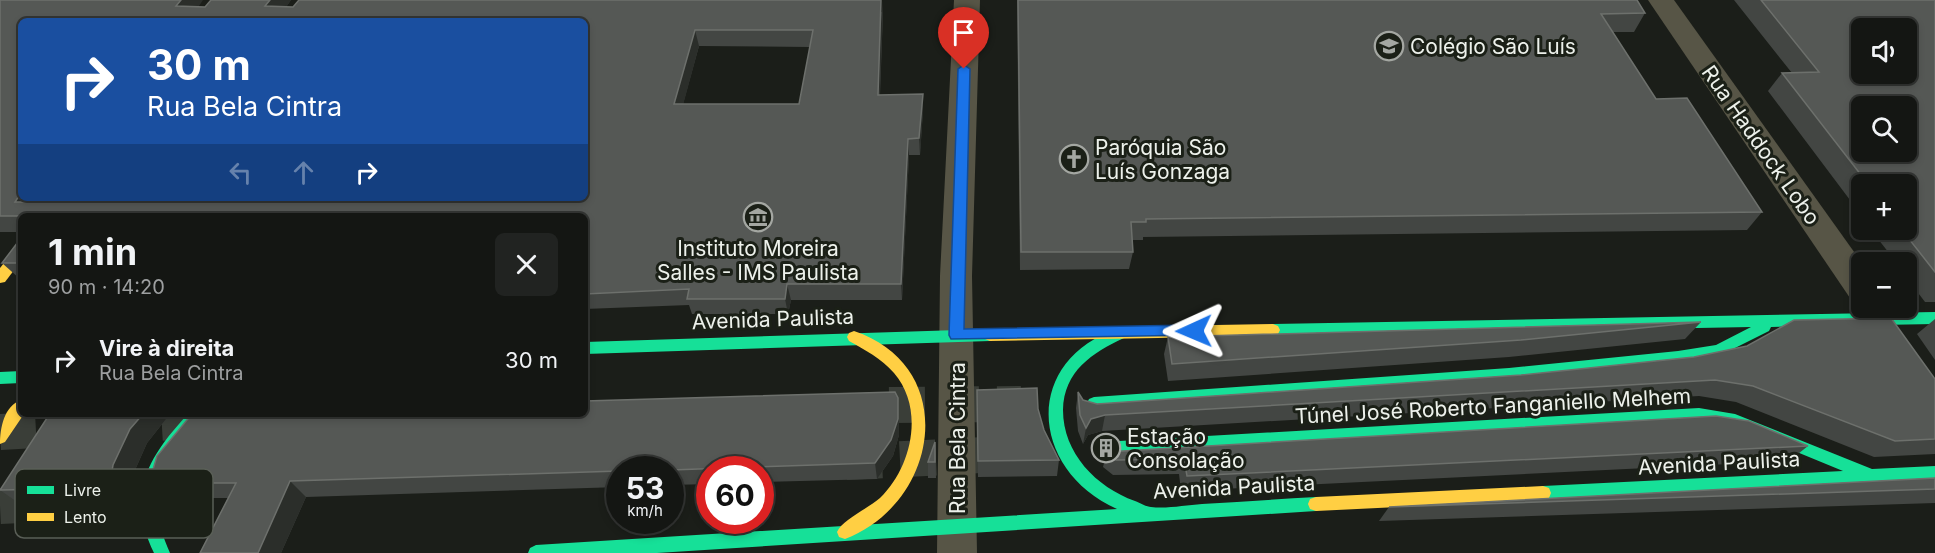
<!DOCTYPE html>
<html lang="pt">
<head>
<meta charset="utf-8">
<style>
	body { margin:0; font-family:Inter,sans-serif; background:#212321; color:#f1f3f6; height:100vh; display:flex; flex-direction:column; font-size:22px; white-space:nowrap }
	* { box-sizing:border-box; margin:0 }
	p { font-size:20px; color:#9d9fa0 }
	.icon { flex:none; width:33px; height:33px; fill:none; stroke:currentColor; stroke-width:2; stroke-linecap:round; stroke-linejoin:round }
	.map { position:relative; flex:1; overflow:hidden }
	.drawer { position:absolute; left:18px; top:213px; width:570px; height:204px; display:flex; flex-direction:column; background:#141613; border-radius:9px; box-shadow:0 3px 9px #0003,0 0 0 2px #333533 }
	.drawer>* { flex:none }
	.top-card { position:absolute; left:18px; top:18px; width:570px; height:183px; border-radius:9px; box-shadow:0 3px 9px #0003,0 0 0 2px #333533; background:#1a4fa0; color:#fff; overflow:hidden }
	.buttons { position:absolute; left:1851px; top:18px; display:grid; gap:12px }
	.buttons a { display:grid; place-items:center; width:66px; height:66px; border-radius:9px; background:#141613; box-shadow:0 3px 9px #0003,0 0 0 2px #333533; font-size:30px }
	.speed { position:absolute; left:606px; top:456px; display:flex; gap:12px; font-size:30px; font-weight:700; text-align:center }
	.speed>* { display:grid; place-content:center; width:78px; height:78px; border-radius:50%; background:#141613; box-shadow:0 3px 9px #0003,0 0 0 2px #333533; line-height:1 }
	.speed small { font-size:15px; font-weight:400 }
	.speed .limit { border:9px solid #d22; background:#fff; color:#111 }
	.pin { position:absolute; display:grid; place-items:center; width:51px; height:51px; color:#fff; margin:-62px -26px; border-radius:50% 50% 50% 0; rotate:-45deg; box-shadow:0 0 6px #0007 }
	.pin .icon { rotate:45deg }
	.me { position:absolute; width:66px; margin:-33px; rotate:269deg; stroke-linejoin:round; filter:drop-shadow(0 0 4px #0008) }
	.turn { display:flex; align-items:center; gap:21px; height:126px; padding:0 30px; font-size:27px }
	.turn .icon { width:78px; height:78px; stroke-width:2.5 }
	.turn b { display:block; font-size:42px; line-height:51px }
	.lanes { display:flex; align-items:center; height:57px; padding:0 30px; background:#0003; justify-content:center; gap:30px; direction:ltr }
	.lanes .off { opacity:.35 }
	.round { display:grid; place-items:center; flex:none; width:63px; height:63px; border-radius:9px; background:#212321 }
	.head { display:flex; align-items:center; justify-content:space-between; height:102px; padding:0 30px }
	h1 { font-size:36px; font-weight:700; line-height:45px }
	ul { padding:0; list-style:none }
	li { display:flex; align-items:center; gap:18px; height:90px; padding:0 30px }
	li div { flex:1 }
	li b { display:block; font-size:22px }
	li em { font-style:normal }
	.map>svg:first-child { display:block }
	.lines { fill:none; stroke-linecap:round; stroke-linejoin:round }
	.primary-tunnel { stroke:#3a3e38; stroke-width:36; stroke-dasharray:36 18; stroke-linecap:butt }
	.street { fill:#575546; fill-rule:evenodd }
	.fast { fill:#16e098; fill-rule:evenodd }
	.slow { fill:#ffcf43; fill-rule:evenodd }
	.wall { fill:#434643; fill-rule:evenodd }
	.shaded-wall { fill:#2b2e2a }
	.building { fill:#555855; stroke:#6d706c; stroke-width:1.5; fill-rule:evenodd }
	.route { fill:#1a73e8; stroke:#114b97; stroke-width:1.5 }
	.labels { text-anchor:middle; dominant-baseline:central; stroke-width:6; stroke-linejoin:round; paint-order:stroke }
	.poi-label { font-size:21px; fill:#edf1eb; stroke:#1b2017; text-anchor:start }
	.street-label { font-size:21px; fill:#edf1eb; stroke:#1b2017 }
	.key { fill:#1b2017; stroke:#5a5f57; stroke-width:1.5 }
	.key-label { font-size:16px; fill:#edf1eb }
</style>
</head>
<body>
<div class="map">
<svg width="1935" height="553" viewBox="0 0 1935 553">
	<rect width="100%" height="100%" fill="#1b1e19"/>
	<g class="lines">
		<g class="primary-tunnel">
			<path d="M889,405l132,-1"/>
			<path d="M0,432l211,-12"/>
			<path d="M846,462l176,-9"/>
			<path d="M0,506l214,-10"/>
		</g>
		<g class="street">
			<path d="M954,0h26l-8,276 5,277h-40l3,-277z"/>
			<path d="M1648,0h26l188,263v39l-12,-4z"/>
		</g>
		<g class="fast">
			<path d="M1935,312v12l-164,3 -2,4 -46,23 -45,9 -169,17 -415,29 -5,-2 -2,-4 2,-4 5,-2 415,-29 169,-17 38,-6 35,-18 -478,9 -5,-2 -2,-4 2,-4 5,-2z"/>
			<path d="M1119,328l5,2 2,4 -2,4c-32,15 -60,33 -61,72 0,43 33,77 72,91 5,2 12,6 16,6 16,2 35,-2 51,-3 38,-2 76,-5 114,-7l6,2 2,5 -2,5 -6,2 -659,42h-129l2,-5 6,-3 581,-36c-87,-39 -96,-148 2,-181z"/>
			<path d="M990,329l5,2 2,4 -2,4 -5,2 -405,13v-12z"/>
			<path d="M21,371v12l-21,1v-12z"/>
			<path d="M1699,408l36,6 137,55 63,-3v14l-392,20 -6,-2 -2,-5 2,-5 6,-2 300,-15 -109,-45 -35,-6 -597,36 -5,-2 -3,-5 3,-5 5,-2z"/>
			<path d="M188,414h16c-5,11 -16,20 -23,30 -31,39 -30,65 -11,109h-16c-28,-58 -7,-95 34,-139z"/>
		</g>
		<g class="slow">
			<path d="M21,247v14l-16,21 -5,1v-15l16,-20z"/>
			<path d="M1273,324l5,2 2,4 -2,4 -5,2 -283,5 -5,-2 -2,-4 2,-4 5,-2z"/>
			<path d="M854,331c107,36 85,172 -9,208l-6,-2 -2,-5c5,-12 32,-24 43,-34 32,-31 45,-89 14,-125 -13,-15 -29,-23 -45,-32l-2,-4 2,-4z"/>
			<path d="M21,400v14h3l-19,28 -5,2c0,-16 4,-38 21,-44z"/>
			<path d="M1543,486l6,2 2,5 -2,5 -6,2 -227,11 -6,-2 -2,-5 2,-5 6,-2z"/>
		</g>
	</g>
	<g class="wall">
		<path d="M0,0l205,7 6,-7h80l-5,7 597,5 -3,83 43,15 -3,45h-11l-7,145h-111l-3,14h-96l-3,-9 -104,4v-93h-564v16h-21zM21,21l564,177 -431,4h-10l3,-4h-93l-4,4h-8l3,-4h-24zM699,46l111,1 -11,57h-116z"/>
		<path d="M1017,0h620l8,13 -11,19h-21l43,67 106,113 -15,18 -604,7v3h-11l1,12 -4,17 -109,1z"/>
		<path d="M1734,0h201v302h-10l-19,-25v-15h-10l-25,-32h35v-46h-44v32l-94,-125 14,-18h10z"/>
		<path d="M21,238v41h-1l-18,-16z"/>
		<path d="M1935,319v41l-18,-26z"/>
		<path d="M1701,322l-16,17 -176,18 -341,24 -4,-27 4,-17z"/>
		<path d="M1521,375l414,4v75l-61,3 -138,-55 -37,-6 -597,35 -14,4 -5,9 -5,-13 -2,-23 2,-16 5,8 14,4z"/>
		<path d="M977,390l61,19 6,21 15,30 -2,16 -79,1z"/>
		<path d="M898,398l1,37 -6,21 -16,23 -117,3v-12h-50v14l-40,1v-15h-50v17l-314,10 -25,56h-81l28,-55h-60l-19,-15z"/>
		<path d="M93,414h77l-23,29 -16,36 -4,22 -107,3 -20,-14z"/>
		<path d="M935,442l1,36h-8v-16z"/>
		<path d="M1808,446l-19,15 -608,30 -2,-17 -66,1 -10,-8 4,-15z"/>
		<path d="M1935,478v25l-556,18 10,-14z"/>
	</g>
	<g class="shaded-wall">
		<path d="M181,0h22l-14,21 -13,-15z"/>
		<path d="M270,0h21l-14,21 -12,-15z"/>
		<path d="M882,0l1,12 -4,99 -1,-16z"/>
		<path d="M695,30l4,16 -20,74 -5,-16z"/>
		<path d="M923,94v16l-3,45 -1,-17z"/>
		<path d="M908,139l1,16 -7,145 -1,-16z"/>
		<path d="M21,193v5h24l-12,18 -18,-14z"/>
		<path d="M122,198h25l-11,18 -16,-14z"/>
		<path d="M787,284l4,16 -3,14 -3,-15z"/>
		<path d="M898,398l1,37 -6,21 -16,23 -2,-16z"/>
		<path d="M143,414h27l-23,29 -16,36 -4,22 -18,-13 4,-23 17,-36z"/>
		<path d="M1105,415l-3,16 -14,4 -5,9 3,-16 5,-9z"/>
		<path d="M290,481l16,16 -25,56h-23z"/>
	</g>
	<g class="building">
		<path d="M0,0h181l-5,6 29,1 6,-7h59l-5,6 28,1 6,-7h582l-3,95 45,-1 -4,44 -11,1 -7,145h-114l-2,15h-98l2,-10 -104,5v-78h-585zM21,21h564v177h-428l-3,4h-34l2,-4h-68l-4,4h-35l6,-9zM695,30h118l-14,74h-125z"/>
		<path d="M1018,0h619l8,13 -44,1 55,85 31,-1 75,114 -616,7v3h-15l2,30h-112z"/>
		<path d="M1761,0h174v272l-33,-42h4v-46h-38l-86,-111 37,-1zM1862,28h44v46h-44zM1862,106h44v46h-44z"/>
		<path d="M21,238v25h-19z"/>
		<path d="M1891,318l44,61v60l-40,2 -142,-55 -38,-6 -610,35 -14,4 -5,9 -6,-13 -2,-23 5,8 14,4 424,-29 173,-18 53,-11 47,-26z"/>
		<path d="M1701,322l-180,18 -349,24 -4,-27z"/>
		<path d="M1037,388l1,21 6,21 15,30 -81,1 -1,-71z"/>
		<path d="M895,392l3,6v21l-7,21 -16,23 -205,7h-50v1l-330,10 -32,72h-58l36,-70h-87l8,-27 35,-42h393v-13z"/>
		<path d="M93,414h50l-13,15 -17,36 -4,23 -109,2 47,-72 45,-2z"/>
		<path d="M1716,416l33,5 59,25 -621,30 -3,-17 -68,1 -9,-8z"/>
		<path d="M935,442v20h-7z"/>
		<path d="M1935,478v11l-546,18z"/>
	</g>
	<path class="route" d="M964,65l6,4 -6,260 230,-4 7,6 -2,4 -248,4 -2,-4 9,-266z"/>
	<defs>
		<g id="school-ring" transform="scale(1.5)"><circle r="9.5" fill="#1b2017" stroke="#a4a7a2" stroke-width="1.5"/><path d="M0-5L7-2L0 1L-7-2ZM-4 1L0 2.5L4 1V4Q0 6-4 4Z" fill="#a4a7a2"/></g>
		<g id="church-ring" transform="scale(1.5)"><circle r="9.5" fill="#1b2017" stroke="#a4a7a2" stroke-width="1.5"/><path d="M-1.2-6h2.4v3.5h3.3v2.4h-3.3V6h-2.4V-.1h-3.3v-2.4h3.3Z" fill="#a4a7a2"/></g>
		<g id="museum-ring" transform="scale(1.5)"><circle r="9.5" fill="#1b2017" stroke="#a4a7a2" stroke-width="1.5"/><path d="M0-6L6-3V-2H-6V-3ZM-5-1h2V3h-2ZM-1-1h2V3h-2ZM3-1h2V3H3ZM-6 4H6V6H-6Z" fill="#a4a7a2"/></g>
		<g id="building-ring" transform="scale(1.5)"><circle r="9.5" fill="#1b2017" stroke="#a4a7a2" stroke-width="1.5"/><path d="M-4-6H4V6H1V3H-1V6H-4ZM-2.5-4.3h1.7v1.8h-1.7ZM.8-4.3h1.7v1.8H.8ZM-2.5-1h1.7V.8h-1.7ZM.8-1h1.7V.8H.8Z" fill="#a4a7a2"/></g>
	</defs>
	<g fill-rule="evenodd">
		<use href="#school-ring" x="1389" y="46"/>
		<use href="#church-ring" x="1074" y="159"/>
		<use href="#museum-ring" x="758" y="217"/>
		<use href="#building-ring" x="1106" y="448"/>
	</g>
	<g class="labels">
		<g class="poi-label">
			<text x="1410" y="46">Colégio São Luís</text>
			<text x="1095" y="147">Paróquia São<tspan x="1095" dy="24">Luís Gonzaga</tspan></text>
			<text x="758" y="248" text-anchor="middle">Instituto Moreira<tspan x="758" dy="24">Salles - IMS Paulista</tspan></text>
			<text x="1127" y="436">Estação<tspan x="1127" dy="24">Consolação</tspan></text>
		</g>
		<g class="street-label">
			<text transform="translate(1761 145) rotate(55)">Rua Haddock Lobo</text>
			<text transform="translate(773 319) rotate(-2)">Avenida Paulista</text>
			<text transform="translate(1493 406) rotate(-3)">Túnel José Roberto Fanganiello Melhem</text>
			<text transform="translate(957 438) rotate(-90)">Rua Bela Cintra</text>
			<text transform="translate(1719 463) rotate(-3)">Avenida Paulista</text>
			<text transform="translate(1234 487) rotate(-3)">Avenida Paulista</text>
		</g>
	</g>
	<rect x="15" y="469" width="198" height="69" rx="9" class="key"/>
	<rect x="27" y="486" width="27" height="8" fill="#16e098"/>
	<rect x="27" y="513" width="27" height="8" fill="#ffcf43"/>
	<g class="key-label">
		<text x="64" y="496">Livre</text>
		<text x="64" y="523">Lento</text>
	</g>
</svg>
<div class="buttons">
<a><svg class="icon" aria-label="sound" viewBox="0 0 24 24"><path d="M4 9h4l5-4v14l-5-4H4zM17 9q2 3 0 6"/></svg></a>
<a><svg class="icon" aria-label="search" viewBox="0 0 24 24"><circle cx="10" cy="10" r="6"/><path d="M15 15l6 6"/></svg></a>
<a>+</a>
<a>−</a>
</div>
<div class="speed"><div>53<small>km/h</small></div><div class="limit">60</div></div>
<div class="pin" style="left:964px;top:69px;background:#d93025"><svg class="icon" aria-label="arrive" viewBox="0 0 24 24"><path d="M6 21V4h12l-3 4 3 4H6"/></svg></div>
<svg class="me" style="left:1194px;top:331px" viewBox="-20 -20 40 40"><path d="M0-17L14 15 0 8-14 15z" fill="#1a73e8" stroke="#fff" stroke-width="4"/></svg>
<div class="top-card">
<div class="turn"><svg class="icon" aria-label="right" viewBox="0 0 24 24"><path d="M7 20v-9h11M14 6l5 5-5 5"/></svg><div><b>30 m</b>Rua Bela Cintra</div></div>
<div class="lanes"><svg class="icon off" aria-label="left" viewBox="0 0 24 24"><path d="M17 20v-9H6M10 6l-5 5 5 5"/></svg><svg class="icon off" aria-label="ahead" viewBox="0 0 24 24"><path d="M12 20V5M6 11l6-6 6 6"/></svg><svg class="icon" aria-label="right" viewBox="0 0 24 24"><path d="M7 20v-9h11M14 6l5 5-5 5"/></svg></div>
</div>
<section class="drawer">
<div class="head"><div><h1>1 min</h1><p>90 m · 14:20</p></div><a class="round"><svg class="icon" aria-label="close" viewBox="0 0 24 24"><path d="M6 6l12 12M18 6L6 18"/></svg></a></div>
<ul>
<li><svg class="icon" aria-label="right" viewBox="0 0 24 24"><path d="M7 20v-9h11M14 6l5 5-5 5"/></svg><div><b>Vire à direita</b><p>Rua Bela Cintra</p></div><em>30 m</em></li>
</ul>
</section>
</div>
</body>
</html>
